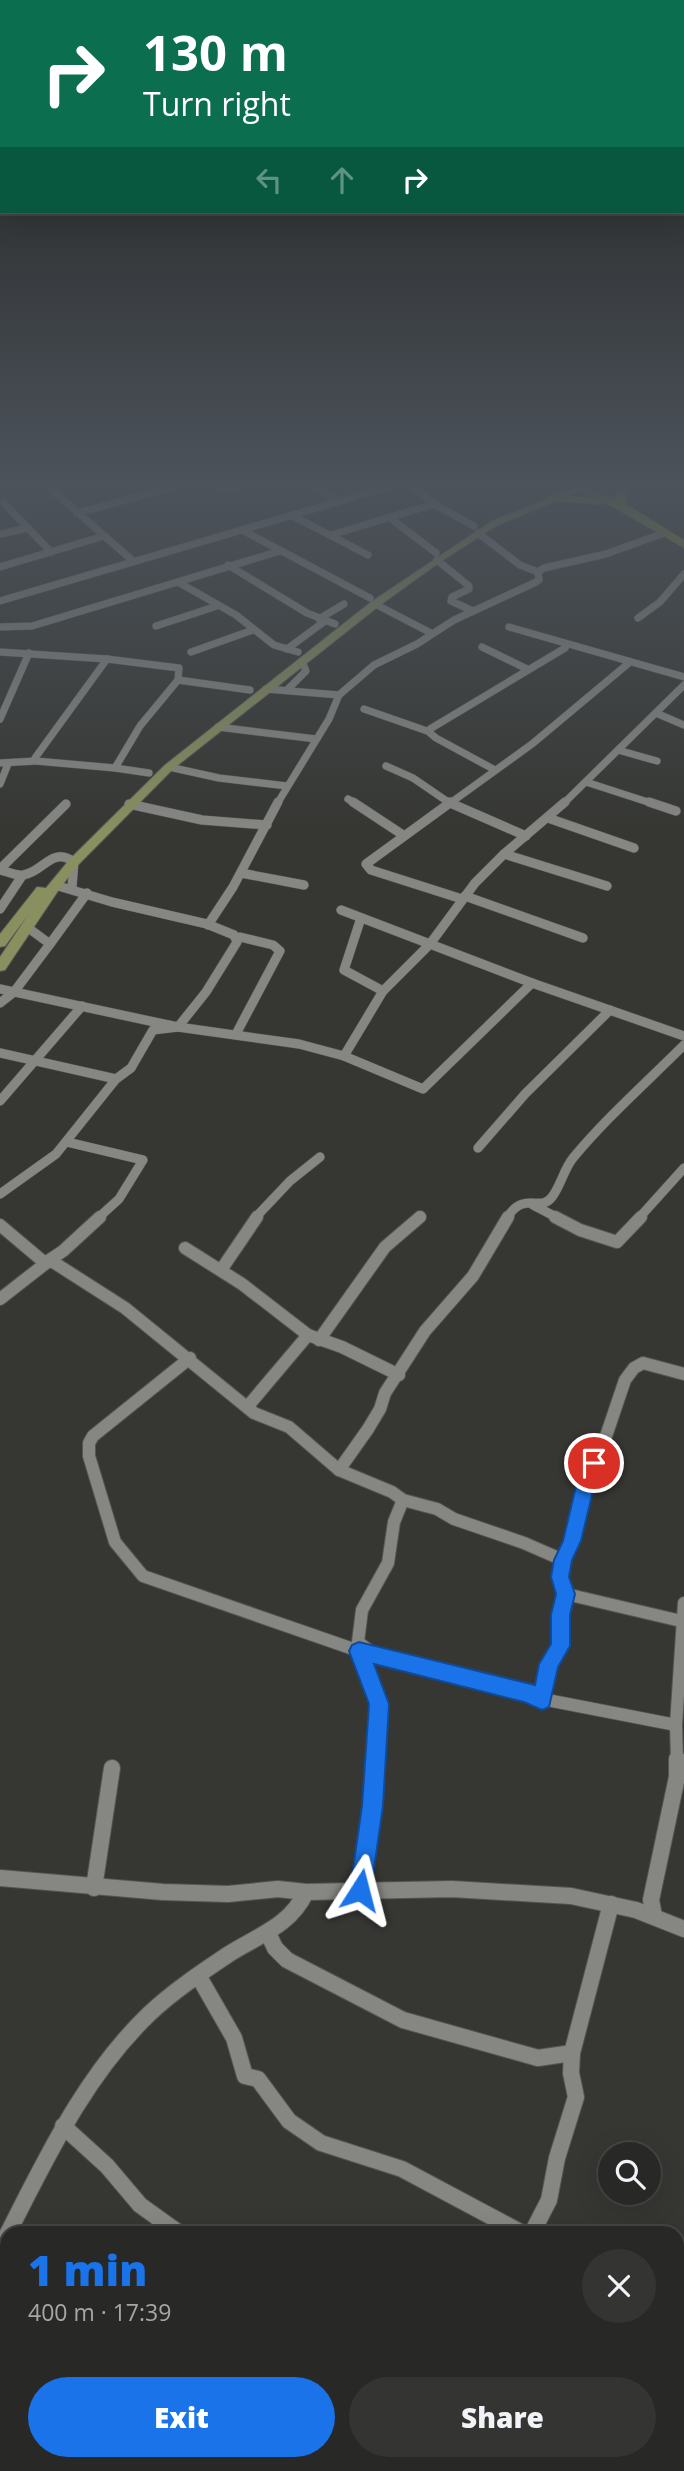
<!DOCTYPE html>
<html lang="en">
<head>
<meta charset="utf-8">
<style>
	body { margin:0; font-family:"Open Sans",sans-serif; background:#343532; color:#f1f3f6; height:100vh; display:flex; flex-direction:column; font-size:26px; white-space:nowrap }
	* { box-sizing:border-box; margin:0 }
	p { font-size:23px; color:#a5a6a7 }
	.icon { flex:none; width:38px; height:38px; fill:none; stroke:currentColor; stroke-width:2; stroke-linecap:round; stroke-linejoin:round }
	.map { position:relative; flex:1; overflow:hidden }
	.details { position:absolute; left:0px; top:2226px; width:684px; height:245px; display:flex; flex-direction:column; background:#282926; border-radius:21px 21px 0 0; box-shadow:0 7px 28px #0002,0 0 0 2px #444543 }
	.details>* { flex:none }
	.hud { position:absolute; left:0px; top:0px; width:684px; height:214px; box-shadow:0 7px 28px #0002,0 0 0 2px #444543; background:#0b6e4f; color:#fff; overflow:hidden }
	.buttons { position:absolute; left:598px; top:2142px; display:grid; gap:14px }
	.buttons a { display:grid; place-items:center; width:63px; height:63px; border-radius:50%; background:#282926; box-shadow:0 7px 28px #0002,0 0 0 2px #444543; font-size:35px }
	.pin { position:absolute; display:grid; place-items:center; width:60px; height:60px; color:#fff; margin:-30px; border:4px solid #fff; border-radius:50%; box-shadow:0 2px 7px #0007 }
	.me { position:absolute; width:77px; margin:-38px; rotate:9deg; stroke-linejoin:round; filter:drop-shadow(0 0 5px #0008) }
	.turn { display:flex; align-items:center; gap:24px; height:147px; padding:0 28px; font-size:32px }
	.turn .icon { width:91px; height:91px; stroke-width:2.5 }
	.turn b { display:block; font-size:49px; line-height:60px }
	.lanes { display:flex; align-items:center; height:66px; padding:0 28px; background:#0003; justify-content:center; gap:35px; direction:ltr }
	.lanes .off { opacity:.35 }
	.round { display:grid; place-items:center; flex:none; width:74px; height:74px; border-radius:37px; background:#343532 }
	.headline { display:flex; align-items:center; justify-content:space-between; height:119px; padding:0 28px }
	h1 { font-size:42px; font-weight:800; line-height:52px; color:#1a73e8 }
	.button { display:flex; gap:14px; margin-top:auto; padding:14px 28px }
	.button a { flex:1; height:80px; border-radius:42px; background:#1a73e8; color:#fff; font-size:28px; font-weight:800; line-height:80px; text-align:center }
	.button a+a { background:#343532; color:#f1f3f6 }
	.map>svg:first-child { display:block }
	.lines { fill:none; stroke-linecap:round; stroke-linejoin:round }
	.street-far3-casing { stroke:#555652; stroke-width:8 }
	.street-far2-casing { stroke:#555652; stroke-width:10 }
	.street-far1-casing { stroke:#555652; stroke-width:14 }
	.street-casing { stroke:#555652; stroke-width:18 }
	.secondary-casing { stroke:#555652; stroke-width:2 }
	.primary-casing { stroke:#555652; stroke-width:1 }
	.highway-casing { stroke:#555652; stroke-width:2 }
	.street-far3 { stroke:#868783; stroke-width:7 }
	.street-far2 { stroke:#868783; stroke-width:9 }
	.street-far1 { stroke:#868783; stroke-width:12 }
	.street { stroke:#868783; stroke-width:16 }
	.secondary { fill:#898f5f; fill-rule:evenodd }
	.primary { fill:#8b983a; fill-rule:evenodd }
	.highway { fill:#8fa30a; fill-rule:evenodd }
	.route { fill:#1a73e8; stroke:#114b97; stroke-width:2 }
</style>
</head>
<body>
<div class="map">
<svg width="684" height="2471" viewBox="0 0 684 2471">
	<rect width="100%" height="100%" fill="#363733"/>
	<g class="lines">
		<g class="street-far3-casing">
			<g id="street-far3">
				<path d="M49,487l84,74"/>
				<path d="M221,487h14"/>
				<path d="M314,487l25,13"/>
				<path d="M414,487l20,17 40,22"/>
				<path d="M4,503l47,49"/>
				<path d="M77,513l96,-26"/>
				<path d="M293,516l75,39"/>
				<path d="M389,517l47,36"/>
				<path d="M242,530l128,68"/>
				<path d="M478,533l42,32 18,7"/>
				<path d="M0,534l28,-6"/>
				<path d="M331,535l103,-31"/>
				<path d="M437,560l32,26v3l-17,8 -1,4 22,10"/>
				<path d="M228,565l79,48 28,11"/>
				<path d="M0,567l104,-31"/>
				<path d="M178,582l58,33 38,30 24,7"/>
				<path d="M0,601l388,-114"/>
				<path d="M375,604l56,29"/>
				<path d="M638,618l22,-16 24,-28"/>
				<path d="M319,619l25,-15"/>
				<path d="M156,626l61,-20"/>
				<path d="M0,627l32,-1 248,-75"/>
				<path d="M509,627l175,50"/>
				<path d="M482,647l45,22"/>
				<path d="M287,649l38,-28"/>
				<path d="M0,652l107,7"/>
				<path d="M191,652l62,-22"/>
				<path d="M107,659l72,9 -1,12 -38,46 -25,42 -79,-7 -1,-3z"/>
				<path d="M178,680l72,10"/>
				<path d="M266,689l73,6"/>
				<path d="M287,690l19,-19 -4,-10"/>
				<path d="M364,709l66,23"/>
				<path d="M656,713l28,12"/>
				<path d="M0,719l29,-66"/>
				<path d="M218,727l98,12"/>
				<path d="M618,750l39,11"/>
				<path d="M0,763l36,-2"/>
				<path d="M386,766l27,12 38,26"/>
				<path d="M169,767l50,11 68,8"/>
				<path d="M115,768l34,5"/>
				<path d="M495,770l-59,-32 -6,-5v-4l135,-81"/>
				<path d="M586,782l68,22"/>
				<path d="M0,784l8,-20"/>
				<path d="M348,799l8,5"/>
				<path d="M277,804l52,-85 10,-24 35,-30 43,-21 37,-24 80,-37 5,-3 -1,-8 6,-4 62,-14 58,-21"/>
				<path d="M449,804l83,-60 98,-82"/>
				<path d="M563,804l121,-119"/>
			</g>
		</g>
		<g class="street-far2-casing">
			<g id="street-far2">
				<path d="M353,802l50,33"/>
				<path d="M448,802l78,34"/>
				<path d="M451,802l-85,62 5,6 91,29"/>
				<path d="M649,802l27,9"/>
				<path d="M129,804l73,16 65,5"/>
				<path d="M548,818l86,30"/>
				<path d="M504,854l103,32"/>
				<path d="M0,869l66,-65"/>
				<path d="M1,870c7,2 15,6 22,5 21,-3 28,-29 51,-13l-2,25"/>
				<path d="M241,873l63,12"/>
				<path d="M55,885l57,17 95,22 27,11 3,7 -31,50 -28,35"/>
				<path d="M465,896l118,42"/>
				<path d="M0,909l22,-33"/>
				<path d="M341,910l191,73 152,53"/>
				<path d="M361,918l-17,52 39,21"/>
				<path d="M208,925l25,-38 45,-85"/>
				<path d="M50,944l37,-51"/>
				<path d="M0,989l178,38 -25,3 -22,38 -15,11 -60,75 -56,40"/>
				<path d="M0,1003l14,-11 36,-48 -23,-17"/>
				<path d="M178,1027l121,17 45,12 79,33 109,-106"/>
				<path d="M236,1034l44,-83 -7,-6 -33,-8 -3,2"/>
				<path d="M0,1053l116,26"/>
				<path d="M344,1056l39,-65 47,-47 45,-61 29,-29 61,-52"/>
				<path d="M0,1101l82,-95"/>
				<path d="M67,1142l76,18 -24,39 -21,19"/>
				<path d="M478,1148l47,-54 85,-84"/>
				<path d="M533,1205l25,13"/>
				<path d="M255,1218l35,-37 30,-24"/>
				<path d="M507,1218c17,-28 33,-5 45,-21 9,-12 12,-28 21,-39 33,-40 74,-76 111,-113"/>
				<path d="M639,1218l45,-50"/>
			</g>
		</g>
		<g class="street-far1-casing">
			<g id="street-far1">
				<path d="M555,1217l25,13 37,12 24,-25"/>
				<path d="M0,1225l45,38 18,-12 37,-34"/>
				<path d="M185,1248l57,36 66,51 34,12 57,28"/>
				<path d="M221,1270l36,-53"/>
				<path d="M0,1299l50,-39 75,48 129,105 35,14 50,43 53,22 11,8 34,9 17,10 70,24 39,17"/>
				<path d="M319,1340l66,-93 35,-30"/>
				<path d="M190,1358l-97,78 -4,7v13l26,86 28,34 216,75"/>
				<path d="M248,1406l60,-71"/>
				<path d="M339,1470l29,-41 12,-20 5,-16 40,-62 48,-55 35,-59"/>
				<path d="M566,1594l115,27"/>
				<path d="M370,1651l-12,-9 4,-32 26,-47 6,-41 9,-22"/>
				<path d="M676,1725l-134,-26 7,-35 12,-18v-32l5,-20 -6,-17 27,-99 15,-30 23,-68 9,-12 9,-5 41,11"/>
				<path d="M376,1761l3,-57 -20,-53 183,48"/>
				<path d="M677,1761l-1,-36 8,-122"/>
			</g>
		</g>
		<g class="street-casing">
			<g id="street">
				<path d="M0,1878l163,14 65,2 50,-5 28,3 146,-3 119,7 65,14 48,19"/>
				<path d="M94,1888l18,-120"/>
				<path d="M360,1890l13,-84 3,-47"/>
				<path d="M654,1916l-3,-16 26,-123v-18"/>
				<path d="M268,1933l7,15 12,12 116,60 135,38 34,-5"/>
				<path d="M199,1977l35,61 11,38 13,3 31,42 32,22 81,26 120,64"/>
				<path d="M63,2126l44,40 33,39 39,28"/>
				<path d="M8,2233c40,-78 77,-157 140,-218 24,-23 54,-43 81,-61 30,-19 61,-28 77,-62"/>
				<path d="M532,2233l17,-33 8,-42 19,-61 -5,-24 1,-20 39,-149"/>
				<path d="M0,2251l7,-16"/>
				<path d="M677,2354l7,-27"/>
				<path d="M0,2355l7,5"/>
				<path d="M172,2464l11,7"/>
				<path d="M432,2471l5,-7"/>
				<path d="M620,2471l2,-7"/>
			</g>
		</g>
		<g class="secondary-casing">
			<path id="secondary" d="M576,487l5,3 -2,2 -81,33 -58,37 -61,44 -206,163 -95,96 -18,23 -55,82 -5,1v-14l28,-42 -23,31 -5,1v-13l37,-47 9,1 24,-29 95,-94 206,-163 121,-81z"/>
		</g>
		<g class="primary-casing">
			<path id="primary" d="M587,489l36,13 61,38v8l-78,-45 -5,2 -49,-4 -5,-3 5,-3 43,3 -12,-4v-4z"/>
		</g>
		<g class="highway-casing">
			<path id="highway" d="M617,487h12l-4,17 -6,4 -6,-4z"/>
		</g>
		<use href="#street-far3" class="street-far3"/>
		<use href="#street-far2" class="street-far2"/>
		<use href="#street-far1" class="street-far1"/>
		<use href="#street" class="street"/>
		<use href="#secondary" class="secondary"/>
		<use href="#primary" class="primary"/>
		<use href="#highway" class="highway"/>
	</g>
	<linearGradient id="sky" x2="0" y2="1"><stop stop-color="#1e1e1c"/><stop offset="0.58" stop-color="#4c535b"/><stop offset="1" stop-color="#4c535b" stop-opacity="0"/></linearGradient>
	<rect width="684" height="833" fill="url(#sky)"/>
	<path class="route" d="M594,1455l7,2 2,6 -7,15 -15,63 -9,19 -3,17 6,17 -5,21v31l-12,21 -9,40 -7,3 -18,-8 -150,-38 15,40 -6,102 -12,84 -3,8 -8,3 -7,-3 -3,-8 12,-84 7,-102 -20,-53 3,-6 7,-3 176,43 4,-21 12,-20v-29l5,-21 -5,-17 3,-17 9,-19 15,-63 10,-21z"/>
</svg>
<div class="buttons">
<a><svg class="icon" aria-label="search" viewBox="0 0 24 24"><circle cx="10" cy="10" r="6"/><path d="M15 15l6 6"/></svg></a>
</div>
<div class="pin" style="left:594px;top:1463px;background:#d93025"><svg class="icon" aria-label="arrive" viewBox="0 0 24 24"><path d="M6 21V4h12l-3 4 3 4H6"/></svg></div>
<svg class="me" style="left:360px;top:1890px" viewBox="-20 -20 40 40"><path d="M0-17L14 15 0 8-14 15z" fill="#1a73e8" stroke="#fff" stroke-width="4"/></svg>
<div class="hud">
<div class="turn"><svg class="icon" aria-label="right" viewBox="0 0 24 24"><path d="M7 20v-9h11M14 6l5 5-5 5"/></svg><div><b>130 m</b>Turn right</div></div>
<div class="lanes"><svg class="icon off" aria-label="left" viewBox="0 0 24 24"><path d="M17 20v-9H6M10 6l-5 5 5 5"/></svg><svg class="icon off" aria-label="ahead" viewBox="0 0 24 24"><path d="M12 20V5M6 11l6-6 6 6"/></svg><svg class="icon" aria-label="right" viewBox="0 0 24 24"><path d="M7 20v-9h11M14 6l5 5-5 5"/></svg></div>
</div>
<section class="details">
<div class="headline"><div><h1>1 min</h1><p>400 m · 17:39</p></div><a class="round"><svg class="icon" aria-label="close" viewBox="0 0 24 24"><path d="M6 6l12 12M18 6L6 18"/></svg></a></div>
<div class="button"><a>Exit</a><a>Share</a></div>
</section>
</div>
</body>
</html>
